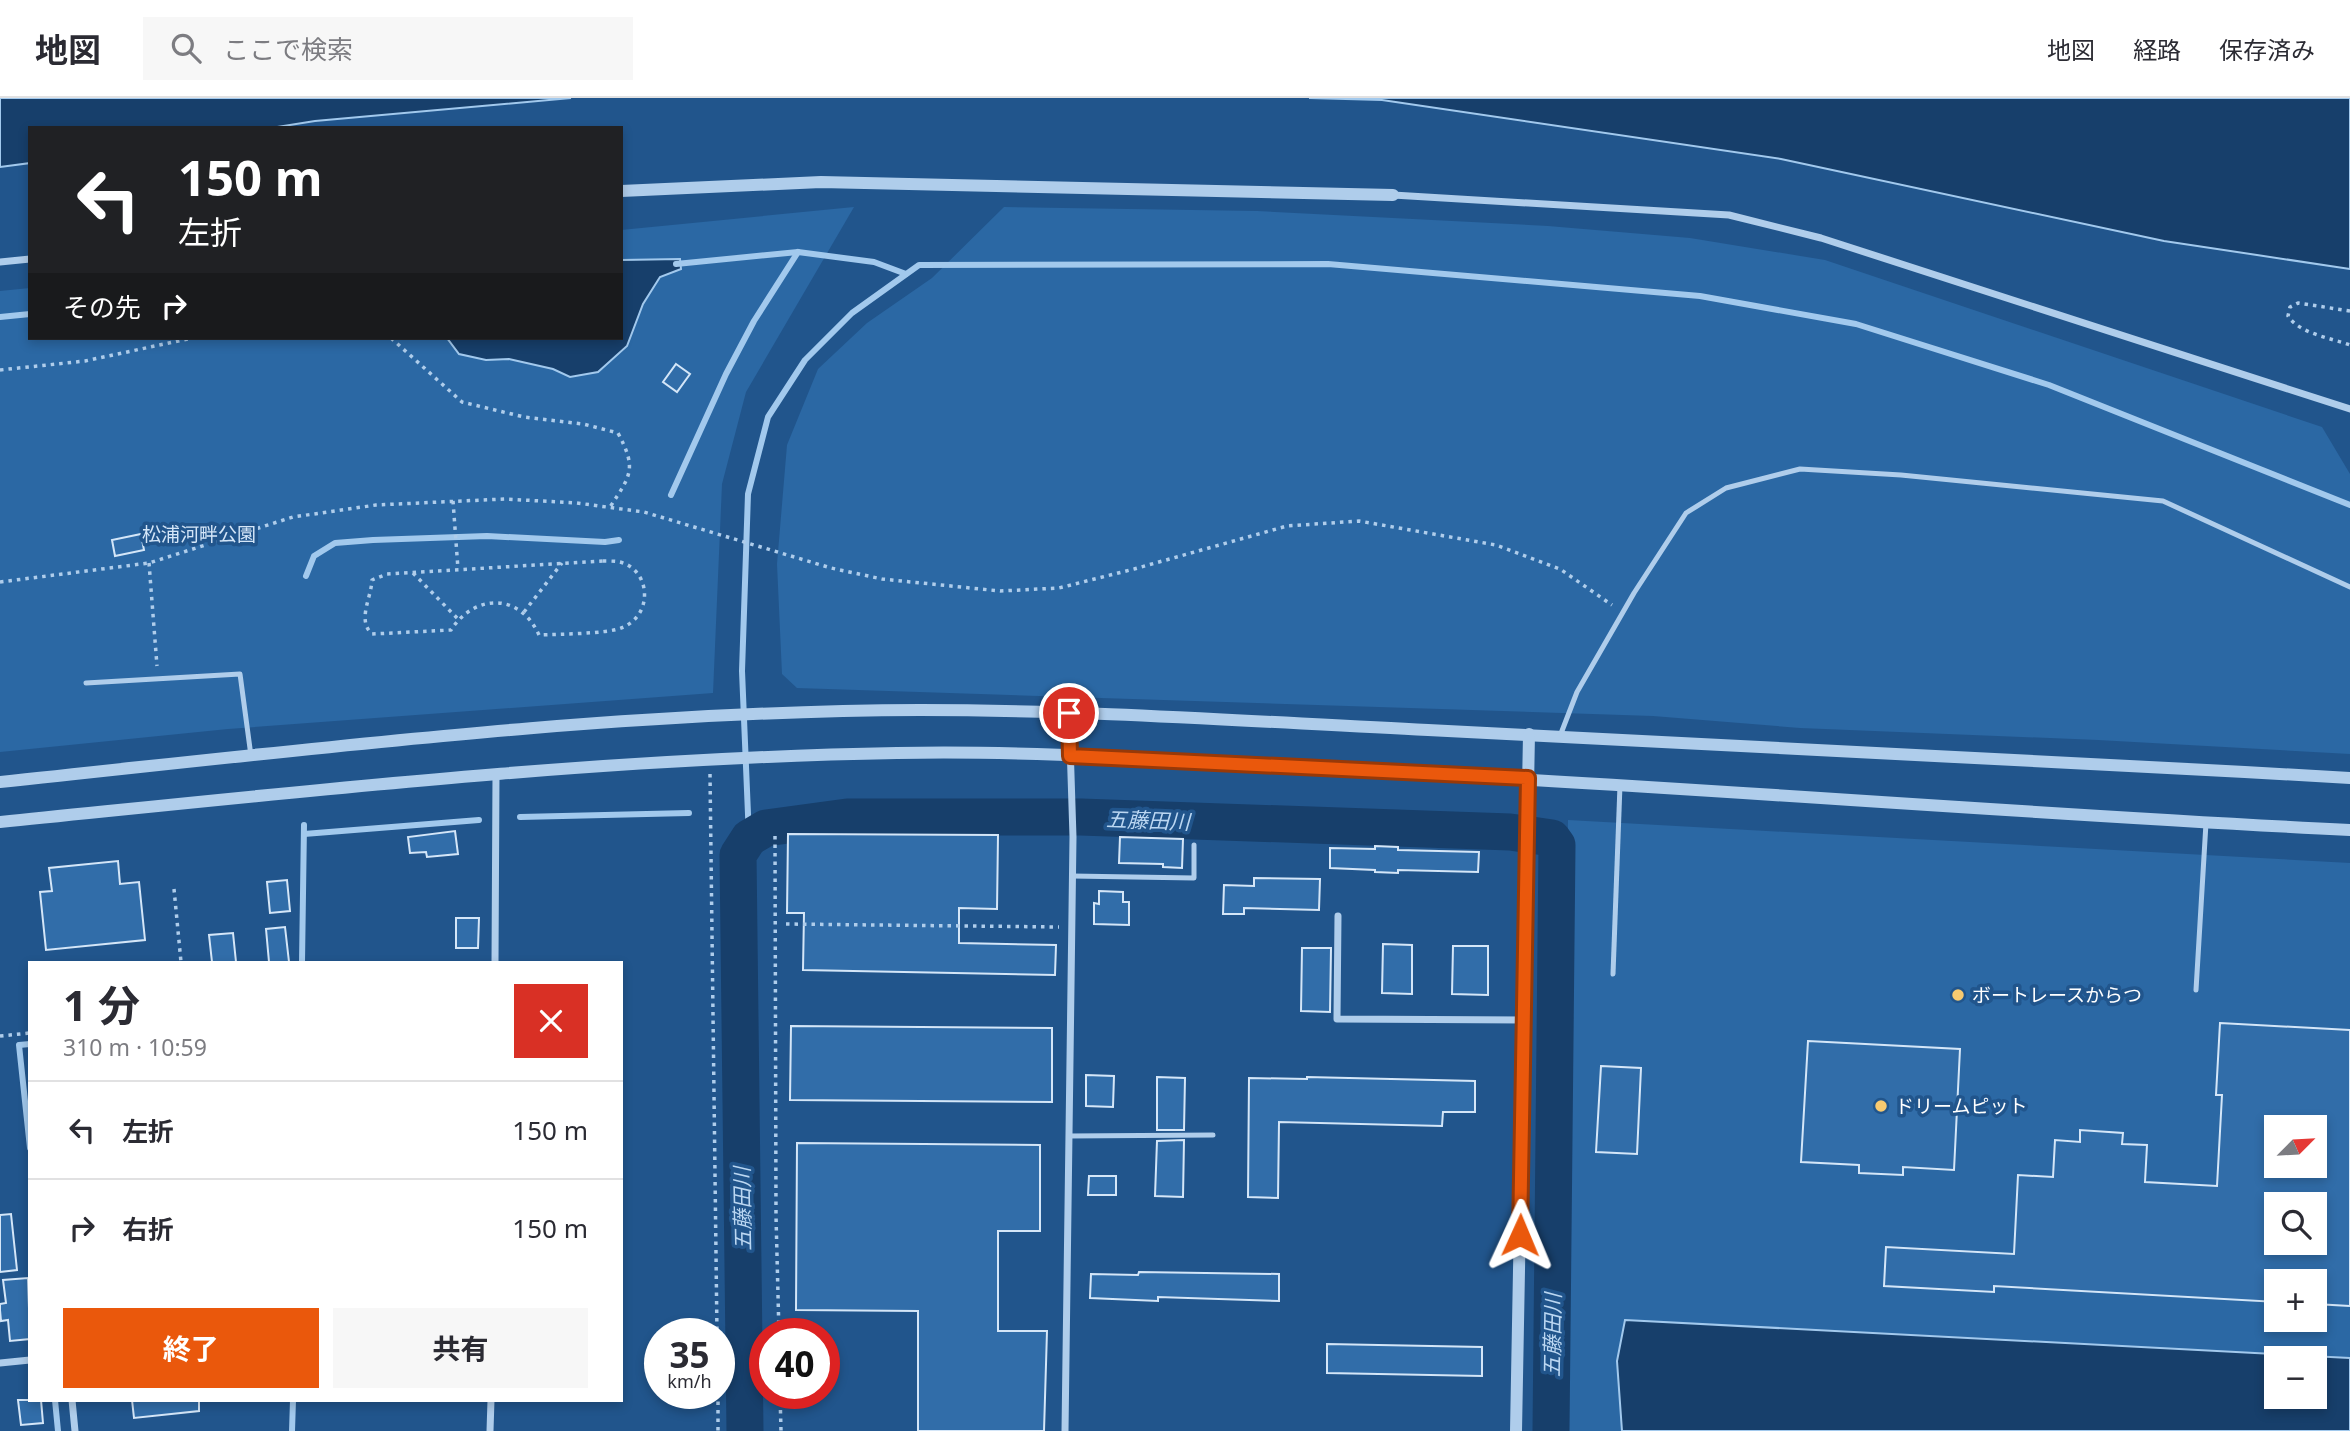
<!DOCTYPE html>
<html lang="ja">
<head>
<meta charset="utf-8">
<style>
	body { margin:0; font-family:"Noto Sans","Noto Sans JP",sans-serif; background:#f7f7f7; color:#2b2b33; height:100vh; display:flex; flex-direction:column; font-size:26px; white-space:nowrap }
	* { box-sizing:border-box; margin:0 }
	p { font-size:23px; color:#7c7c81 }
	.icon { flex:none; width:38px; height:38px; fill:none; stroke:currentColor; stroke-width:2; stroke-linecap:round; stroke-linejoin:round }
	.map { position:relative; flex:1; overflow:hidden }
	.sheet { position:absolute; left:28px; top:863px; width:595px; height:441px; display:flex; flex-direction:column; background:#fff; border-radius:0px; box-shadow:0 4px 10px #0003 }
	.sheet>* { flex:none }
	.banner { position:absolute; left:28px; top:28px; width:595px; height:214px; border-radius:0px; box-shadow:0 4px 10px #0003; background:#202124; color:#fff; overflow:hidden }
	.needle { width:46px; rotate:66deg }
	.fabs { position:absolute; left:2264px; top:1017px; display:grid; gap:14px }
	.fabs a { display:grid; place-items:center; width:63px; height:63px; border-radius:0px; background:#fff; box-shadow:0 4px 10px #0003; font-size:35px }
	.speed { position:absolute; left:644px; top:1220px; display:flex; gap:14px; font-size:35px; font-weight:700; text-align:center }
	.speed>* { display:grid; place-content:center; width:91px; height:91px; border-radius:50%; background:#fff; box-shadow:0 4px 10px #0003; line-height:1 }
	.speed small { font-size:18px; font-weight:400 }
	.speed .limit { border:10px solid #d22; background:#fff; color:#111 }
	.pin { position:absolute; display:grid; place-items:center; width:60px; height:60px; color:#fff; margin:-30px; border:4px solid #fff; border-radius:50%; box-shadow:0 2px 7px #0007 }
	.me { position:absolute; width:77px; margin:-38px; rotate:1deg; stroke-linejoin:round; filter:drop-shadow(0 0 5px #0008) }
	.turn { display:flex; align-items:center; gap:24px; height:147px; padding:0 35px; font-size:32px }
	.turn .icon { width:91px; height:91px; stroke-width:2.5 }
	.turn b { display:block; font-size:49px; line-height:60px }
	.then { display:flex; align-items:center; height:66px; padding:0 35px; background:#0003; gap:14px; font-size:26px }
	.round { display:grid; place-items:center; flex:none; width:74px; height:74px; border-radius:0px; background:#f7f7f7 }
	.overview { display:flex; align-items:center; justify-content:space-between; height:119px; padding:0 35px }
	h1 { font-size:42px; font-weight:700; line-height:52px }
	.button { display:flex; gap:14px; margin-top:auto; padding:14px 35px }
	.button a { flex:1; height:80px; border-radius:0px; background:#ea580c; color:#fff; font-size:28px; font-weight:700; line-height:80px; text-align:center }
	.button a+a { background:#f7f7f7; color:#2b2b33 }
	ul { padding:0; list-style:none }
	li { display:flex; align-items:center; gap:21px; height:98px; padding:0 35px; border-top:2px solid #e1e1e2 }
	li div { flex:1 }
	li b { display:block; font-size:26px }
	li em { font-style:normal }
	header { display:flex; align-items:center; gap:42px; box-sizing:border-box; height:98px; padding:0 35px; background:#fff; border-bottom:2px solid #e1e1e2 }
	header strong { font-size:33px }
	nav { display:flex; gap:38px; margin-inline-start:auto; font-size:24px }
	.search { width:490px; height:63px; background:#f7f7f7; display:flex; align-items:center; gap:18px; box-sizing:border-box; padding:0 24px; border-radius:0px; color:#7c7c81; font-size:26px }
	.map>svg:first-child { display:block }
	.green { fill:#2b68a4; fill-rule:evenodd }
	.water { fill:#173f6b; stroke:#a2c9ed; stroke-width:2; fill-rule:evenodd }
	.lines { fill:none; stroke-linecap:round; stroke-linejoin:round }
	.stream { stroke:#a2c9ed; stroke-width:6 }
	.river { stroke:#173f6b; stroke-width:37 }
	.building { fill:#316da9; stroke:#d4e6f8; stroke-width:2; fill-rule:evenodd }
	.path { stroke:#afcdeb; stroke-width:3.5; stroke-dasharray:3.5 5; stroke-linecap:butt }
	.service { stroke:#afcdeb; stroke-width:5 }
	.minor { stroke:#afcdeb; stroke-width:7 }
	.tertiary { stroke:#afcdeb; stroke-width:12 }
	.route-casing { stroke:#983908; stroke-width:18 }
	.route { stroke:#ea580c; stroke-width:12 }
	.poi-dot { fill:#f8ca70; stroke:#21558c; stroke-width:2.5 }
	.labels { text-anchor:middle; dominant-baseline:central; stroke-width:7; stroke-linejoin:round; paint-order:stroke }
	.park-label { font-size:19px; fill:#d4e6f8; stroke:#21558c }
	.poi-label { font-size:19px; fill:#fff; stroke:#21558c; text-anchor:start }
	.water-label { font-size:21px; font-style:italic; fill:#bbd7f2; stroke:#21558c }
</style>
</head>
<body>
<header>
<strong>地図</strong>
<div class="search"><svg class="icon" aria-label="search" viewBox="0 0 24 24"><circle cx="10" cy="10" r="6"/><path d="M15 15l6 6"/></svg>ここで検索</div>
<nav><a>地図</a><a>経路</a><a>保存済み</a></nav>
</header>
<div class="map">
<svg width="2350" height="1333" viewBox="0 0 2350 1333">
	<rect width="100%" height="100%" fill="#21558c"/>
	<g class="green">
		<path d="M854,109l-108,185 -24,92 -9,209 -485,36 -228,23v-461l30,-3v50h591v-108z"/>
		<path d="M1004,109l253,4 291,15 142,12 135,22 497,167 28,47v280l-252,-14 -298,-12 -147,-12 -856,-28 -15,-14 -5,-110 10,-119 31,-76 49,-46 65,-45z"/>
		<path d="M1568,722l782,43v568h-790zM2277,1029h38v39h-38zM2277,1106h38v38h-38zM2277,1183h38v39h-38zM2277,1260h38v38h-38z"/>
	</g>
	<g class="water">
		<path d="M0,0h571l-256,23 -44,7h-241v35l-30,4z"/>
		<path d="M1309,0h1041v171l-186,-28 -383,-82 -399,-59z"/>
		<path d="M680,161l1,10 -21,8 -17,27 -16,42 -29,26 -28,5 -17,-8 -44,-10 -23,1 -27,-6 -12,-16h174v-78z"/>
		<path d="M1625,1222l725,38v73h-728l-5,-70zM2277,1260h38v38h-38z"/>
	</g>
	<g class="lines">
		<g class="stream">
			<path d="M676,166l122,-12 76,10 32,12"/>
			<path d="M0,219l30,-3"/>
			<path d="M671,397l55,-121 28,-53 44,-69"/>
			<path d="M306,478l8,-20 21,-13 38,-3 114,-4 118,6 14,-2"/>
			<path d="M520,719l169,-4"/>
			<path d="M304,736l175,-14"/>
			<path d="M749,740l-7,-167 6,-177 20,-77 37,-57 47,-47 67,-48 409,-1 372,32 156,28 193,61 301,120"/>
			<path d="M302,864l2,-137"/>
			<path d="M30,946l-11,1 11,103"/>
			<path d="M55,1302l3,31"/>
			<path d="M292,1333l1,-31"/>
		</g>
		<path class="river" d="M745,1333l-7,-576 11,-17 17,-10 81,-11h234l429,15 42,6 5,7 -6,586"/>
	</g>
	<g class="building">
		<path d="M676,266l14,10 -13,18 -14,-10z"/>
		<path d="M141,436l3,16 -29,6 -3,-16z"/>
		<path d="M455,733l3,23 -31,3 -1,-5 -16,1 -2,-16z"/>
		<path d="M788,736l210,1 -1,74 -38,-1v35l97,2 -1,30 -252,-5 1,-57h-17z"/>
		<path d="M1120,739l63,2 -1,29 -19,-1v-3l-44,-1z"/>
		<path d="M1375,748l23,1v3l81,2 -1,20 -80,-2v3l-23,-1v-2l-45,-2v-20l45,1z"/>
		<path d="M118,763l2,23 19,-2 6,58 -99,10 -6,-58 12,-1 -3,-23z"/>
		<path d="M1254,780l66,1 -1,31 -75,-2v6h-21l1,-29 30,1z"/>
		<path d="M287,782l3,31 -20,2 -3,-31z"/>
		<path d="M1099,793l24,1v10h6v23l-35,-1v-21l5,1z"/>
		<path d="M456,820h23l-1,30h-22z"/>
		<path d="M285,829l4,35h-20l-3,-33z"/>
		<path d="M233,835l3,29h-24l-3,-27z"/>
		<path d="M1383,846l29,1v49l-30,-1z"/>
		<path d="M1453,848h35v49l-36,-1z"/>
		<path d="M1302,850h29l-1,64 -29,-1z"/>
		<path d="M2220,925l130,7v276l-35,-2v-23h-38v21l-283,-16v6l-110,-6 2,-39 128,7 4,-79 35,2 2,-37 25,2v-12l43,3 -1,11 25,1 -2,37 72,4 5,-91h-6zM2277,1029h38v39h-38zM2277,1106h38v38h-38z"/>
		<path d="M791,928l261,2v74l-262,-2z"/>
		<path d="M1808,943l152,8 -6,121 -51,-3v8l-44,-2v-8l-58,-3z"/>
		<path d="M1601,968l40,2 -4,86 -41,-2z"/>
		<path d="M1086,977l28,1 -1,31 -27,-1z"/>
		<path d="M1157,979l28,1 -1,52h-27z"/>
		<path d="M1307,979l168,4v31h-32l-1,14 -163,-4 -1,76 -30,-1 1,-119 58,1z"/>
		<path d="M1184,1042l-1,57 -28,-1 2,-55z"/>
		<path d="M797,1045l243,2v86h-42v100h49l-3,100h-126v-120l-122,-1z"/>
		<path d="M1089,1078h27v19h-28z"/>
		<path d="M11,1116l6,56 -17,2v-57z"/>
		<path d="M1139,1174l140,2v27l-121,-4v4l-68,-3 1,-24 47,1z"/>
		<path d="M28,1180l2,61 -20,2 -2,-21 -7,1 -1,-11v-6l6,-1 -3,-23z"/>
		<path d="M1327,1246l155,3v29l-155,-3z"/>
		<path d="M18,1302h23l2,23 -22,2z"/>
		<path d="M132,1302h67v11l-65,7z"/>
	</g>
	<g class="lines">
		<g class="path">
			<path d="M2350,213l-52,-8 -8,4 -2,9c12,18 43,22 62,29"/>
			<path d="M391,240l71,64 62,15 59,7 35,9c19,36 13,42 -8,74"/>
			<path d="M0,272l85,-9 107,-23"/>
			<path d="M453,403l5,68"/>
			<path d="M603,463c5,0 12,0 17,1 31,8 34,54 1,66 -15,6 -62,6 -82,7 -19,-42 -64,-42 -88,-5l-79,4c-15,-14 -1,-35 0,-54l15,-6z"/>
			<path d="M149,465l8,103"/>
			<path d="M413,475l45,46"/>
			<path d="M0,484l149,-19 144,-46 83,-12 129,-6 72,4 67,9 187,56 51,11 118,12 59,-3 75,-19 153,-43 72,-5 137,24 64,24 52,36"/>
			<path d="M524,514l38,-49"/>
			<path d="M710,676l7,560"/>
			<path d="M775,738l1,380 3,118"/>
			<path d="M174,791l7,73"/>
			<path d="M786,826l273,3"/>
			<path d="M0,938l30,-3"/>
			<path d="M718,1295v38"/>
			<path d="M780,1295l1,38"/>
		</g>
		<g class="service">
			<path d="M86,585l154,-9 11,82"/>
			<path d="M1560,638l17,-44 57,-99 52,-80 40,-25 74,-19 101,6 262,26 187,86"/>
			<path d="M1072,778l122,2v-33"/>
			<path d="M1613,876l7,-189"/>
			<path d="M2196,892l10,-167"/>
			<path d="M1069,1038l144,-1"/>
		</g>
		<g class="minor">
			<path d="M1393,97l336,20 92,23 529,171"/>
			<path d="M0,164l30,-3"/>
			<path d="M1338,818l-1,103 187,1"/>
			<path d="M495,864l1,-188"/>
			<path d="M0,1265l30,-3"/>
			<path d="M72,1302l3,31"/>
			<path d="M490,1333l1,-31"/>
			<path d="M1065,1333l8,-594 -4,-124"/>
		</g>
		<g class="tertiary">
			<path d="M621,93l200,-9 572,13"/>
			<path d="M0,684c306,-32 612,-71 920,-72 169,0 339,12 508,20 308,14 615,30 922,48"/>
			<path d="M0,724c298,-30 597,-64 897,-69 137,-3 276,8 413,15 347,16 693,45 1040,62"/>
			<path d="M1516,1333l13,-697"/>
		</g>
	</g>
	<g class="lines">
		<g class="route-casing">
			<path id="route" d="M1069,615l1,43 458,22 -8,457"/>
		</g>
		<use href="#route" class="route"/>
	</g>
	<g class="poi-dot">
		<circle cx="1958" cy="897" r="7"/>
		<circle cx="1881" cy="1008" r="7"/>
	</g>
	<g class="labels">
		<g class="park-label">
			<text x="199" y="436">松浦河畔公園</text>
		</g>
		<g class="poi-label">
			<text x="1972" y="897">ボートレースからつ</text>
			<text x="1895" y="1008">ドリームピット</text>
		</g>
		<g class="water-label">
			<text transform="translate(1148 722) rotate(2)">五藤田川</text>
			<text transform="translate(742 1111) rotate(-91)">五藤田川</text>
			<text transform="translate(1552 1237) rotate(-89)">五藤田川</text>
		</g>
	</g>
</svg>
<div class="fabs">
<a><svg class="needle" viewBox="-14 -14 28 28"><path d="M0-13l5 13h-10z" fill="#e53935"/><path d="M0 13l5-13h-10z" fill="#7c7c81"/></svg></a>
<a><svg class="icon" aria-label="search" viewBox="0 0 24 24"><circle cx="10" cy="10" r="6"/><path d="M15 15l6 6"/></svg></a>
<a>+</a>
<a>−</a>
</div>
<div class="speed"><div>35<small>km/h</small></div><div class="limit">40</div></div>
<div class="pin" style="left:1069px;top:615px;background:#d93025"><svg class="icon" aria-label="arrive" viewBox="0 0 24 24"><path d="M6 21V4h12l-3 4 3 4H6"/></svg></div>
<svg class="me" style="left:1520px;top:1137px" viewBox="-20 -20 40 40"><path d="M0-17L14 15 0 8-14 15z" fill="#ea580c" stroke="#fff" stroke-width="4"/></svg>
<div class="banner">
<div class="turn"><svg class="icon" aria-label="left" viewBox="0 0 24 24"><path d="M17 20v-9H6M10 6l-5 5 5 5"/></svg><div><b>150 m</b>左折</div></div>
<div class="then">その先<svg class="icon" aria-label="right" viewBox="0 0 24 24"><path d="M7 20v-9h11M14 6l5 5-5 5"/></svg></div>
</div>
<section class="sheet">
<div class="overview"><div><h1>1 分</h1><p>310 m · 10:59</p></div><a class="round" style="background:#d93025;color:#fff"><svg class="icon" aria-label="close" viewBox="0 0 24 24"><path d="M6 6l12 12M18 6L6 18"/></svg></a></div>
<ul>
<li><svg class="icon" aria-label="left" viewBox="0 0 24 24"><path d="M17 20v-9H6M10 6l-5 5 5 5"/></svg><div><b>左折</b></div><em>150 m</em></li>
<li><svg class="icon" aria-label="right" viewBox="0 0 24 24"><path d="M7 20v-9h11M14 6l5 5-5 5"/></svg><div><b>右折</b></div><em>150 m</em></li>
</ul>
<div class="button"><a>終了</a><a>共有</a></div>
</section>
</div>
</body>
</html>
